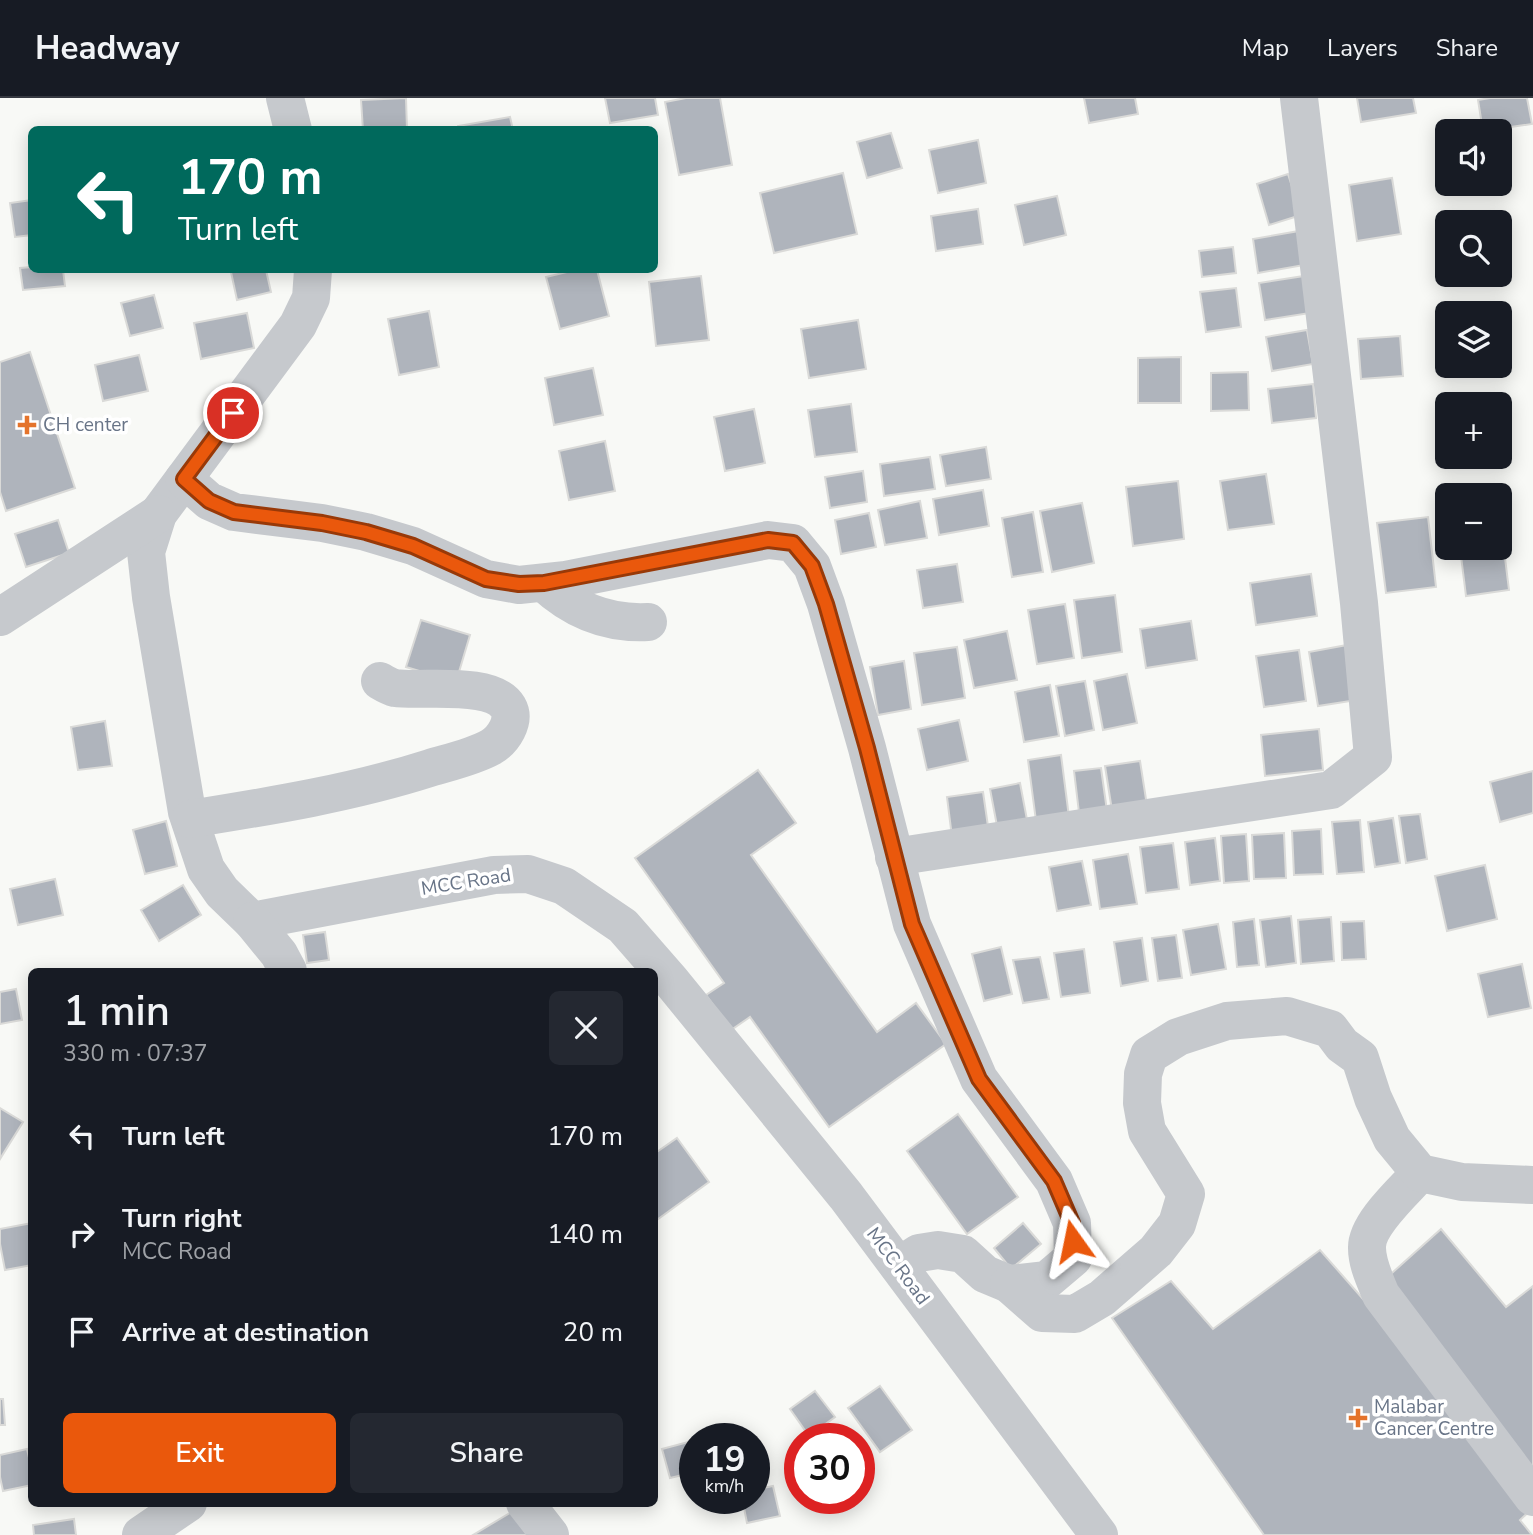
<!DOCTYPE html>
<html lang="en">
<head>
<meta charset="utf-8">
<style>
	body { margin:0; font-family:"Nunito Sans",sans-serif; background:#242831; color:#f1f3f6; height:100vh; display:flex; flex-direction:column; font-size:26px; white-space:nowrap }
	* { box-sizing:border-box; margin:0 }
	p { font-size:23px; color:#9ea1a6 }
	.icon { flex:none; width:38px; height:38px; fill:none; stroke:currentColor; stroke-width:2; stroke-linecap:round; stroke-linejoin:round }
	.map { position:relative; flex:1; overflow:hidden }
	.side { position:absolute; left:28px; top:870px; width:630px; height:539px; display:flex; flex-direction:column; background:#171b24; border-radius:10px; box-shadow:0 4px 18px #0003 }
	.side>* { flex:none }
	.banner { position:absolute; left:28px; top:28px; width:630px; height:147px; border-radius:10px; box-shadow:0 4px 18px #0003; background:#00695c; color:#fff; overflow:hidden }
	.tools { position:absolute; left:1435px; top:21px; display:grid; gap:14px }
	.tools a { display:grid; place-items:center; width:77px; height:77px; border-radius:10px; background:#171b24; box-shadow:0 4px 18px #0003; font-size:35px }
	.speed { position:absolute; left:679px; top:1325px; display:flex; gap:14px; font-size:35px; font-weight:700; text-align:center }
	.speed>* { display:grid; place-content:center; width:91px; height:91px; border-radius:50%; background:#171b24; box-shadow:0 4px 18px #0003; line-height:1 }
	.speed small { font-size:18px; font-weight:400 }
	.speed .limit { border:10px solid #d22; background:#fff; color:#111 }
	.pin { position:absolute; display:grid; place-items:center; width:60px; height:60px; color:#fff; margin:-30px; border:4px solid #fff; border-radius:50%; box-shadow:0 2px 7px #0007 }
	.me { position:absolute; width:77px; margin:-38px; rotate:348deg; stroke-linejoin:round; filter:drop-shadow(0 0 5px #0008) }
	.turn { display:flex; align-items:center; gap:24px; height:147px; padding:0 35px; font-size:32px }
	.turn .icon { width:91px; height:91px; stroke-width:2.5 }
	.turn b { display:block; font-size:49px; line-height:60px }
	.round { display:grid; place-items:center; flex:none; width:74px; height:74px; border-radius:10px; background:#242831 }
	.overview { display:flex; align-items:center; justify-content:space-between; height:119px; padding:0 35px }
	h1 { font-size:42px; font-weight:600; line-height:52px }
	.cta { display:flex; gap:14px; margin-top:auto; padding:14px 35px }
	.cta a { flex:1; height:80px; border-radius:10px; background:#ea580c; color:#fff; font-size:28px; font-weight:600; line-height:80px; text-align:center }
	.cta a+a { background:#242831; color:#f1f3f6 }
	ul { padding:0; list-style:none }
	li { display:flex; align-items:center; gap:21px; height:98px; padding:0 35px }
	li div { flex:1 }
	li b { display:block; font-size:26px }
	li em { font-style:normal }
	header { display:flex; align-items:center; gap:42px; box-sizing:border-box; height:98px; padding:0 35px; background:#171b24; border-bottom:2px solid #363941 }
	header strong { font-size:33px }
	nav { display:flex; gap:38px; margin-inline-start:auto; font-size:24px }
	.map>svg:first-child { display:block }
	.building { fill:#afb4bc; stroke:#dadad8; stroke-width:2 }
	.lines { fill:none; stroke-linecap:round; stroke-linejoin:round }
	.minor { stroke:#c6c9cd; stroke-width:38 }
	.route-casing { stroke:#983908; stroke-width:18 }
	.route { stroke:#ea580c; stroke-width:12 }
	.poi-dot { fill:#e4732b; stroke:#fff; stroke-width:2.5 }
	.labels { text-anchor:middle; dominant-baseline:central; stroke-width:7; stroke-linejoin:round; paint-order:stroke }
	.poi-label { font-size:19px; fill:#687487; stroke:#fff; text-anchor:start }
	.street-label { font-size:19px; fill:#687487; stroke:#fff }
</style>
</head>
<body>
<header>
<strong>Headway</strong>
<nav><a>Map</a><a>Layers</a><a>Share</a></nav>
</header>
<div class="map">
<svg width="1533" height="1437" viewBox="0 0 1533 1437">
	<rect width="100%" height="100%" fill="#f8f9f6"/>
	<g class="building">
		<path d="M406,0l1,32h-44l-2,-30z"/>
		<path d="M605,0h50l3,17 -48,8z"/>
		<path d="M686,0h34l12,67 -53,10 -14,-73z"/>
		<path d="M1084,0h51l3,16 -49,9z"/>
		<path d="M1357,0h56l3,15 -55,9z"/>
		<path d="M1490,0h37l5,26 -49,7 -5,-31z"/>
		<path d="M510,19l3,13h-55v-4z"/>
		<path d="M891,35l11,35 -35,10 -10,-36z"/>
		<path d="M978,42l8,43 -48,10 -9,-43z"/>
		<path d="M843,75l14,61 -83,19 -14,-60z"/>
		<path d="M1288,76l13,41 -32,10 -12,-41z"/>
		<path d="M1392,80l9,56 -44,7 -8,-56z"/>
		<path d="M1057,98l9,39 -42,10 -9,-40z"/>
		<path d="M32,102v35l-17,2 -5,-34z"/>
		<path d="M978,111l5,35 -47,7 -5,-35z"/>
		<path d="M1299,133l5,34 -46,8 -5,-34z"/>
		<path d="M1233,149l3,26 -34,4 -3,-26z"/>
		<path d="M32,169v3h31l2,16 -42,4 -3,-22z"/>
		<path d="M244,172h22l5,22 -34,8 -6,-28z"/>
		<path d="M575,172h22l12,46 -49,13 -14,-52z"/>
		<path d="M701,178l8,64 -53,6 -7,-64z"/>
		<path d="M1304,178l6,37 -45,7 -6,-37z"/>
		<path d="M1236,190l5,39 -35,5 -6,-40z"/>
		<path d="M154,197l9,33 -33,8 -9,-33z"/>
		<path d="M429,213l10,56 -40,8 -11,-56z"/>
		<path d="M247,215l7,35 -53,11 -7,-36z"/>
		<path d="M858,222l8,49 -57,9 -8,-49z"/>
		<path d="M1307,232l6,34 -41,7 -6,-34z"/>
		<path d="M1400,238l3,40 -42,3 -3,-40z"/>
		<path d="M30,254l45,136 -69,23 -6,-19v-130z"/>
		<path d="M139,257l9,36 -45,10 -8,-36z"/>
		<path d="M1181,259v46h-43v-45z"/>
		<path d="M593,270l10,47 -49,10 -9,-47z"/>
		<path d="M1248,274l1,38 -38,1v-38z"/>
		<path d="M1313,286l3,34 -44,5 -4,-34z"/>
		<path d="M851,306l6,48 -42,5 -7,-47z"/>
		<path d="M754,311l11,54 -40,8 -11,-54z"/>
		<path d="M605,343l10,50 -46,9 -10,-49z"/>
		<path d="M986,349l5,32 -45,7 -6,-31z"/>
		<path d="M930,359l5,32 -51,7 -4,-32z"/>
		<path d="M863,373l4,31 -37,6 -5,-31z"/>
		<path d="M1266,376l8,50 -46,6 -8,-49z"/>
		<path d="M1178,383l6,58 -51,7 -7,-59z"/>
		<path d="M983,392l6,36 -50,9 -6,-36z"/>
		<path d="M920,403l7,37 -42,7 -7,-35z"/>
		<path d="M1082,405l12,60 -42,9 -12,-61z"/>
		<path d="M1033,414l10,60 -31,5 -10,-59z"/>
		<path d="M869,415l7,34 -35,7 -6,-34z"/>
		<path d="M1428,419l8,70 -50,6 -9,-70z"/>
		<path d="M1500,420l9,72 -43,6 -6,-48h40z"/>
		<path d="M58,422l11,33 -43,14 -11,-33z"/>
		<path d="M957,466l6,38 -40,6 -6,-38z"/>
		<path d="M1311,476l6,42 -61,9 -6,-42z"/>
		<path d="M1115,497l7,57 -40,6 -8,-58z"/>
		<path d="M1065,506l9,54 -37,6 -9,-54z"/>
		<path d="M421,522l49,15 -14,47 -50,-15z"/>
		<path d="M1191,523l6,39 -51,8 -6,-39z"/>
		<path d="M1007,533l10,49 -43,8 -10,-48z"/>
		<path d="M1347,547l10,55 -39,6 -9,-54z"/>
		<path d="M957,549l8,51 -43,7 -8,-52z"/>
		<path d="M1299,552l7,51 -42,6 -8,-51z"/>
		<path d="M904,563l7,48 -33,6 -8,-48z"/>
		<path d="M1127,576l10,49 -34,7 -9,-49z"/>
		<path d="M1085,583l9,49 -29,6 -9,-50z"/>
		<path d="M1050,587l9,51 -35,6 -9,-50z"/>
		<path d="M959,622l9,41 -41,9 -9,-41z"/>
		<path d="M105,623l7,45 -34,4 -7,-43z"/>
		<path d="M1319,631l4,41 -58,6 -4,-41z"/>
		<path d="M1061,657l8,62 -33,4 -8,-61z"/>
		<path d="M1140,663l8,51 -35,5 -8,-51z"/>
		<path d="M1101,670l7,50 -28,3 -6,-50z"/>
		<path d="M758,672l38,53 -45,32 126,177 39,-29 30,41 -117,83 -79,-110 -19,13 -25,-35 18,-12 -89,-125z"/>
		<path d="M1533,673v42l-33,9 -10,-40z"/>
		<path d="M1020,685l8,42 -30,6 -8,-42z"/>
		<path d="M983,694l7,48 -37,5 -6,-48z"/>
		<path d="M1420,716l7,45 -21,4 -7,-47z"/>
		<path d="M1393,720l7,45 -25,4 -7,-45z"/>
		<path d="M1360,722l4,52 -27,2 -5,-52z"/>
		<path d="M166,723l11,45 -32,8 -12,-44z"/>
		<path d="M1321,731l2,45 -29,1 -2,-44z"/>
		<path d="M1284,735l2,45 -32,1 -2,-44z"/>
		<path d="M1246,736l3,47 -25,2 -3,-47z"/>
		<path d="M1215,740l5,43 -30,4 -5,-43z"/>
		<path d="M1173,745l6,46 -33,4 -6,-46z"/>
		<path d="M1128,756l9,50 -37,5 -7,-49z"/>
		<path d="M1082,763l9,44 -34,6 -8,-44z"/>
		<path d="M1485,767l12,54 -50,12 -12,-55z"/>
		<path d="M55,781l8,36 -45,10 -8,-36z"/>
		<path d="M183,787l18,30 -42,26 -18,-31z"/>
		<path d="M1291,818l5,47 -30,4 -6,-47z"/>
		<path d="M1331,819l3,44 -33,3 -3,-44z"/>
		<path d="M1254,821l5,46 -22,2 -4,-45z"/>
		<path d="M1364,823l2,38 -24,1 -1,-38z"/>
		<path d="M1218,826l8,45 -35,6 -8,-45z"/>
		<path d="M325,834l4,28 -22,3 -4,-28z"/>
		<path d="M1176,837l6,43 -24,3 -6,-43z"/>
		<path d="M1142,840l6,43 -27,5 -7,-44z"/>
		<path d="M1001,849l11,47 -28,7 -12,-47z"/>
		<path d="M1084,851l6,44 -29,4 -7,-44z"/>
		<path d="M1040,859l9,42 -26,4 -10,-43z"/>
		<path d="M1522,866l9,44 -43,9 -10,-43z"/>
		<path d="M16,891l6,31 -22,4v-32z"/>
		<path d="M0,1010l23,14 -23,37z"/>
		<path d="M958,1016l60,83 -51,37 -60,-83z"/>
		<path d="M677,1040l32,44 -55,40v-68z"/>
		<path d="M32,1125v42l-27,5 -5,-26v-15z"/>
		<path d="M1023,1125l18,21 -30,25 -17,-21z"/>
		<path d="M1441,1131l65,78 27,-21v222l-13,12 12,15h-268l-152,-217 59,-37 42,48 107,-79 43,49z"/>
		<path d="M880,1288l32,44 -32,22 -32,-44z"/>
		<path d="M815,1293l20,26 -26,19 -19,-27z"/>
		<path d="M0,1301h3l2,26h-5z"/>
		<path d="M692,1343l3,31 -25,6 -8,-29z"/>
		<path d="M27,1351l5,22v14l-29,6 -3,-14v-22z"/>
		<path d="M773,1388l7,30 -33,7 -5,-25h12v-8z"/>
		<path d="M513,1413l14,24h-54z"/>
		<path d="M74,1421l2,16h-42l-1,-10z"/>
	</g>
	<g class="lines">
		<g class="minor">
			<path d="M285,0l8,32"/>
			<path d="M313,172l-2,28 -13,27 -140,189 -12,38 5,45 36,215 19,57 16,23 30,29 242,-46 34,-1 36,12 59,40 48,55 175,215 253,339"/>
			<path d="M184,381l25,22 25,11 88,11 44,9 47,14 73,33 33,6 47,-5 202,-40 25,3 19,23 14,38 41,144 45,176 67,155 75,102 18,42 1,35 -26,22 -38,4 -24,-10 -22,-20 -25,-4 -19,3 -20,13"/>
			<path d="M544,485c29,27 64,41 104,39"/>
			<path d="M0,519l158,-103"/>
			<path d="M190,721c81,-13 162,-26 240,-51 20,-6 43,-11 61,-21 12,-7 25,-26 17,-40 -16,-27 -86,-15 -113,-19 -5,-1 -10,-4 -15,-7"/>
			<path d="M894,759l437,-67 42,-33 -14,-154 -60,-505"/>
			<path d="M252,823l27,33 9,17"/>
			<path d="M1420,1075c-15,17 -54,51 -53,75 0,16 8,32 14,47l152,202"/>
			<path d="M1009,1186l33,29 33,1 27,-16 54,-47 21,-27 9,-30 -39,-63 -5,-28 1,-29 6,-19 29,-18 49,-16 60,-5 43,13 12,16 18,13 13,40 19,41 28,34 42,9 71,3"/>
			<path d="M525,1405l25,32"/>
			<path d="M141,1437l47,-32"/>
		</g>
	</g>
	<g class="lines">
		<g class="route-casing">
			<path id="route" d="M233,315l-49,66 25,22 25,11 88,11 44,9 47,14 73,33 33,5 25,-1 224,-43 25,3 19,23 14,38 41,144 45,176 67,155 75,102 18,42 1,18"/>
		</g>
		<use href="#route" class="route"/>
	</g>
	<g class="poi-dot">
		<path d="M23.5 316.5h7v7h7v7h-7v7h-7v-7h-7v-7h7z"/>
		<path d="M1354.5 1309.5h7v7h7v7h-7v7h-7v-7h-7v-7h7z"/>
	</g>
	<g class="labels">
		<g class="poi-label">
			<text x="43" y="327">CH center</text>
			<text x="1374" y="1309">Malabar<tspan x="1374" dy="22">Cancer Centre</tspan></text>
		</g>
		<g class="street-label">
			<text transform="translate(466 784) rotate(-9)">MCC Road</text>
			<text transform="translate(898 1168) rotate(53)">MCC Road</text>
		</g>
	</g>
</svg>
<div class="tools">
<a><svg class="icon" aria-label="sound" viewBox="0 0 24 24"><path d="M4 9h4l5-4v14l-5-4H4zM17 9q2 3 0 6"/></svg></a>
<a><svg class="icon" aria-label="search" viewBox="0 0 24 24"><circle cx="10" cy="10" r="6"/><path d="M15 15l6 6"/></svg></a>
<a><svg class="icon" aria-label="layers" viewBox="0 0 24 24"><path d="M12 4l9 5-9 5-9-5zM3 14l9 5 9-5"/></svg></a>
<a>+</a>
<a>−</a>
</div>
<div class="speed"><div>19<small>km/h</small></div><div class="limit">30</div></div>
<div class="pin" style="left:233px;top:315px;background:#d93025"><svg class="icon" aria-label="arrive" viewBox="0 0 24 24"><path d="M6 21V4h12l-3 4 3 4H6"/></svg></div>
<svg class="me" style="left:1073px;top:1143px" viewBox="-20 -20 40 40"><path d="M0-17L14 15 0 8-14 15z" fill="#ea580c" stroke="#fff" stroke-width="4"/></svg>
<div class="banner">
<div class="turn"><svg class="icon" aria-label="left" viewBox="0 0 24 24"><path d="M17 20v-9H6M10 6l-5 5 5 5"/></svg><div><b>170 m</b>Turn left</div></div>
</div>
<section class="side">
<div class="overview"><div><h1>1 min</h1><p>330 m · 07:37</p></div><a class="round"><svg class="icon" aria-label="close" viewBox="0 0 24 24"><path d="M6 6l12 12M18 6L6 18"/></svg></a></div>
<ul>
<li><svg class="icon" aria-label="left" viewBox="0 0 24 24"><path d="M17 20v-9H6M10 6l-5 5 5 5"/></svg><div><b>Turn left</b></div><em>170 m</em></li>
<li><svg class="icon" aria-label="right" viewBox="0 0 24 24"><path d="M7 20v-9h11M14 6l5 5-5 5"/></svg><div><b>Turn right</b><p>MCC Road</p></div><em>140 m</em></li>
<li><svg class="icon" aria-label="arrive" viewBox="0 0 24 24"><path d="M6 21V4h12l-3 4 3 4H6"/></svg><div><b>Arrive at destination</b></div><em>20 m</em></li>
</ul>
<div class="cta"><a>Exit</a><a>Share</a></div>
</section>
</div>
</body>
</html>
